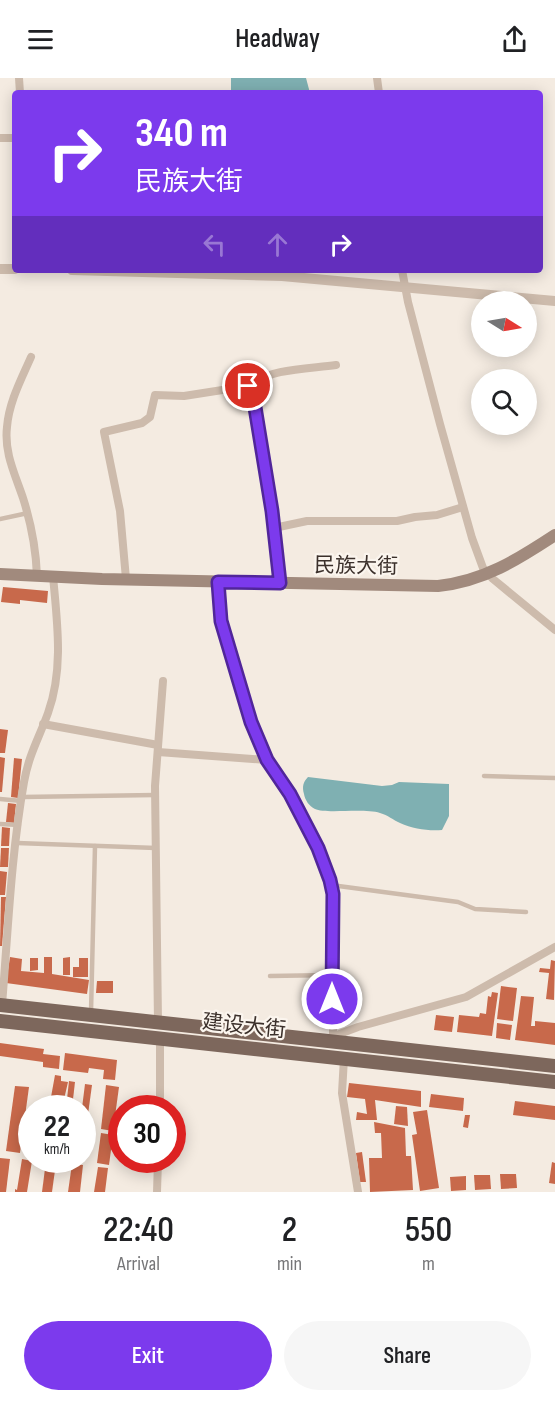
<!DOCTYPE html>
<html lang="en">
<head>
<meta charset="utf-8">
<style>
	body { margin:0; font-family:"Sofia Sans Condensed","Noto Sans SC",sans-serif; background:#f6f6f6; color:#202124; height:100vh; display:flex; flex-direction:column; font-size:22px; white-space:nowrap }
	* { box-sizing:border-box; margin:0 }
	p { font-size:20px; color:#757577 }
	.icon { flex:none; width:33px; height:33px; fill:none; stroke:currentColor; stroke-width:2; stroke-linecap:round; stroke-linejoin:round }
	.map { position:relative; height:1114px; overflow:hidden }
	.side { display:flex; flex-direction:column; background:#fff; flex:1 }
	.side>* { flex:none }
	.top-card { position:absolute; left:12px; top:12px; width:531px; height:183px; border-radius:6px; box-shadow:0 3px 15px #0003; background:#7c3aed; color:#fff; overflow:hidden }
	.needle { width:39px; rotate:101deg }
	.controls { position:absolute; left:471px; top:213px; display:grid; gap:12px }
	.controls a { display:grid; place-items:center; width:66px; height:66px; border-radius:50%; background:#fff; box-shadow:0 3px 15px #0003; font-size:30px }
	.speed { position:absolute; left:18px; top:1017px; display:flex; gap:12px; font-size:30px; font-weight:700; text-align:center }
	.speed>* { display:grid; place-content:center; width:78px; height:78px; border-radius:50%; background:#fff; box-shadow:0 3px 15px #0003; line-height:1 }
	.speed small { font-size:15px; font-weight:400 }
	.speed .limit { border:9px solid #d22; background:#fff; color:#111 }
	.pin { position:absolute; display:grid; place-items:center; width:51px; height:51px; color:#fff; margin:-26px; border:3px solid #fff; border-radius:50%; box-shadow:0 2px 6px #0007 }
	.me { position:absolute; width:66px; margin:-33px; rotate:0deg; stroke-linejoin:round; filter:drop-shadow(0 0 4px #0008) }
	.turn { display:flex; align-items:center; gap:21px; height:126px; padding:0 24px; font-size:27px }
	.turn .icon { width:78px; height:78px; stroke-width:2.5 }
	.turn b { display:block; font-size:42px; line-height:51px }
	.lanes { display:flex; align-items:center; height:57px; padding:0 24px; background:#0003; justify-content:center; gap:30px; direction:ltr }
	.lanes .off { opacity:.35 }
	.eta { display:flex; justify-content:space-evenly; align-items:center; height:102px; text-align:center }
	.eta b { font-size:36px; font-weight:600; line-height:42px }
	.action { display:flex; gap:12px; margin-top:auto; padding:12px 24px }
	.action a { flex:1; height:69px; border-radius:36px; background:#7c3aed; color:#fff; font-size:24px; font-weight:600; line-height:69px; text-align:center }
	.action a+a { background:#f6f6f6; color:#202124 }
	header { display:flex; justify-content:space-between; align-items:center; height:78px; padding:0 24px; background:#fff; font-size:27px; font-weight:600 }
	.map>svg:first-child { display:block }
	.water { fill:#7fb0b2 }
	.building { fill:#c8694b }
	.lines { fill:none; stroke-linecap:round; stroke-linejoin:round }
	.service { stroke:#cdbbac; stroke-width:4.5 }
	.minor { stroke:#cdbbac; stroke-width:8 }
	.tertiary { stroke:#cdbbac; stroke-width:10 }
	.secondary { stroke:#a18a7d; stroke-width:12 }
	.primary { stroke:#7d675c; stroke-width:14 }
	.route-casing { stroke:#51269a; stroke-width:15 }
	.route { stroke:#7c3aed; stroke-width:10 }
	.labels { text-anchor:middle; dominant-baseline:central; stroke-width:4.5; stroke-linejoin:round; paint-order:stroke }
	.street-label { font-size:21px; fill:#3b302b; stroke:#fbf5ee }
</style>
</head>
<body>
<header><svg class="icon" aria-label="menu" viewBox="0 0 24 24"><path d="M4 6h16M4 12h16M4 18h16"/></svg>Headway<svg class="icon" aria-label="share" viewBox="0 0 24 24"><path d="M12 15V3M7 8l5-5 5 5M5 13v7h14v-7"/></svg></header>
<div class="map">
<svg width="555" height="1114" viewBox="0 0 555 1114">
	<rect width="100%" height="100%" fill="#f4ebe1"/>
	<g class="water">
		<path d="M231,0h75l4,15h-79z"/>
		<path d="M308,699l74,9 10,-1 7,-3 50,2v32l-7,14c-14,1 -29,-1 -42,-7 -7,-3 -12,-8 -20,-10 -16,-5 -55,1 -65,-4 -6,-3 -10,-9 -11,-15 -2,-7 -1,-12 4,-17z"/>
	</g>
	<g class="building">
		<path d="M3,509l45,4 -1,12 -27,-3v4l-19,-2z"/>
		<path d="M0,651l8,1 -3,23h-5z"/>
		<path d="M0,679l5,1 -3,34h-2z"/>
		<path d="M14,680l8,1 -4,39 -7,-1z"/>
		<path d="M8,725l8,1 -2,19 -8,-1z"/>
		<path d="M2,749l8,1 -1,18h-8z"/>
		<path d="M1,770h8l-1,19h-8z"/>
		<path d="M0,793l7,1 -2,23h-5z"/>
		<path d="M1,819h5l-4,49h-2z"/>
		<path d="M10,879l12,2 -1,12 23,2v-16h8v17l37,6 -2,14 -81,-11z"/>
		<path d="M70,879v18h-7v-17z"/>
		<path d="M30,880h8v12l-8,1z"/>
		<path d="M79,880h9v19h-15v-10h6z"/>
		<path d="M551,882l4,1 -1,39 -8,-1 3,-26 -10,-1 1,-4 10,1z"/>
		<path d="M97,903h16v12h-17z"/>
		<path d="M501,908l16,2 -4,33 -16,-2z"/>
		<path d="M492,914l6,1 -6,43 -35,-4 2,-17 20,2 1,-4 6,1 2,-18 3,1z"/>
		<path d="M521,918l13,1 -3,29h4v-5l20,2v22l-40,-5z"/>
		<path d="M436,937l18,2 -2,15 -18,-2z"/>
		<path d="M497,945l15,2 -2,15 -14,-2z"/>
		<path d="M0,965l44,6 -1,5 17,2 -1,13 -16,-2v-5l-43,-6z"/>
		<path d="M65,975l52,7 -2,20 -12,-1 1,-9 -15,-2 -1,5 -25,-3z"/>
		<path d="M55,997l6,1v5l7,1 -6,26h-13z"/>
		<path d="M69,1003l6,1 -3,26h-6z"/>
		<path d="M349,1005l72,8v16l-46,-7 2,20h-21l1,-8 10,2 -2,-15 -18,-2z"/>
		<path d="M85,1006l7,1 -6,44h-4v-21z"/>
		<path d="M106,1007l13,2 -6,44 -12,-2z"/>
		<path d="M15,1008l14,1 -9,66 -14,-2z"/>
		<path d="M431,1016l33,4 -1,13 -34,-4z"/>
		<path d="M515,1023l40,5v14l-42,-5z"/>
		<path d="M396,1028l11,1 1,19 -14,-2z"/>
		<path d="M427,1032l12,78 -19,3 -8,-56 5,-1 -4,-22z"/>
		<path d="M465,1037h5l-2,13 -5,-1z"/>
		<path d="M374,1044l31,6 1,28h5l2,34 -43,2 -1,-34h13l-1,-25h-6z"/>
		<path d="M82,1053l7,1 -4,28h-3z"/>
		<path d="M101,1055l12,2 -4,30 -12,-2z"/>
		<path d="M362,1074l4,30h-6l-4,-29z"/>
		<path d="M0,1080l10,1 -4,33h-6z"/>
		<path d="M22,1081l10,2 -5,31h-12v-3l2,1z"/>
		<path d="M46,1083l10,2 -4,29h-10z"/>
		<path d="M552,1084l3,1v21l-6,-1z"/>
		<path d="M72,1086l11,1 -3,27h-12z"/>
		<path d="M98,1089l10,1 -3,24h-11z"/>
		<path d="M500,1096h16l1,14 -16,1z"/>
		<path d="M474,1097h16l1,14 -16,1z"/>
		<path d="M466,1098v14l-15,1 -1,-14z"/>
	</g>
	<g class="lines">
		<g class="service">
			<path d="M0,441l28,-6"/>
			<path d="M484,698l71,2"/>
			<path d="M22,719l133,-2"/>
			<path d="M0,721l22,2"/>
			<path d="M0,746l19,1"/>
			<path d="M17,765l139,5"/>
			<path d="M331,807l127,17 17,7 51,3"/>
			<path d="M270,898l62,-1"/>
			<path d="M91,934l4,-166"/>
		</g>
		<g class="minor">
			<path d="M19,0l1,15"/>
			<path d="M377,0l2,15"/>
			<path d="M0,60h15"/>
			<path d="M402,192l6,32 32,122 32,114 11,30 10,11 62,51"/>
			<path d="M31,279c-10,23 -22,45 -24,70 -3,26 8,47 16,71 8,25 13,51 14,78"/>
			<path d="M248,308c24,-18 59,-17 88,-21"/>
			<path d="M274,450l33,-7h90l18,-4 22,-2 26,-8"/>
			<path d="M126,501l-6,-68 -16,-79 38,-9 8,-6 5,-22 29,1 64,-10 4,3 20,122 8,72"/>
			<path d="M218,504l3,39 30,101 16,38 23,34 28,54 12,32 3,14v142"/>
			<path d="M43,646l115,21"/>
			<path d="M158,674l109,8"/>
			<path d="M2,927c6,-74 9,-150 22,-223 5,-28 15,-44 24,-69 16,-44 9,-92 5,-137"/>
			<path d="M158,944l-3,-236 8,-105"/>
			<path d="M329,960l29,-11 108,-30 89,-50"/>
			<path d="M344,980l-2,35 16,99"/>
			<path d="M160,1030v-70"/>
			<path d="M157,1114l1,-32"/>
		</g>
		<g class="tertiary">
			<path d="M0,191h15"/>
			<path d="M72,192l210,6 273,25"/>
		</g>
		<path class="secondary" d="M0,496l102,5 336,7c46,-5 79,-26 117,-51"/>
		<g class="primary">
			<path d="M0,927l555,61"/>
			<path d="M0,943l555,61"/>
		</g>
	</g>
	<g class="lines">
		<g class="route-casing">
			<path id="route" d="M248,308l4,3 20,122 8,72 -62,-1 3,39 30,101 16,38 23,34 28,54 12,32 3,14 -1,105"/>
		</g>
		<use href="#route" class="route"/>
	</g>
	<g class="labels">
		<g class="street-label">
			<text transform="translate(356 488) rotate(1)">民族大街</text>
			<text transform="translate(244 948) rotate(6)">建设大街</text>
		</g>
	</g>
</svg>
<div class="controls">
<a><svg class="needle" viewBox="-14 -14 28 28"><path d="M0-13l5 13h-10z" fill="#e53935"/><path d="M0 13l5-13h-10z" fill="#757577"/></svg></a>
<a><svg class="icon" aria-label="search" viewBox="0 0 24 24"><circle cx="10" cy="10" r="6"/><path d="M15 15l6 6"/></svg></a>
</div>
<div class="speed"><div>22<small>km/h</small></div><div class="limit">30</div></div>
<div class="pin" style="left:248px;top:308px;background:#d93025"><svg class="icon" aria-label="arrive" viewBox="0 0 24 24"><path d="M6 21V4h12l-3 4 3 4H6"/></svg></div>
<svg class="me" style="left:332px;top:921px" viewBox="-20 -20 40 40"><circle r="17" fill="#7c3aed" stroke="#fff" stroke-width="3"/><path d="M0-11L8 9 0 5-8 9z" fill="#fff"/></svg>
<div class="top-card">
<div class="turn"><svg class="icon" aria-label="right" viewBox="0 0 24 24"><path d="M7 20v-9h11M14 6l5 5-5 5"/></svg><div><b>340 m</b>民族大街</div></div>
<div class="lanes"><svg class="icon off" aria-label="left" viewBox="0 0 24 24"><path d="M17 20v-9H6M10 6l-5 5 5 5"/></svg><svg class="icon off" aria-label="ahead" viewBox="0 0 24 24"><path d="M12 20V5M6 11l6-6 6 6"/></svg><svg class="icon" aria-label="right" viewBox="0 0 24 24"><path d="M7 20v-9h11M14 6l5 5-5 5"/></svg></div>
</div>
</div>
<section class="side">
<div class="eta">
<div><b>22:40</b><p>Arrival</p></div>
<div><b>2</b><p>min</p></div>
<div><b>550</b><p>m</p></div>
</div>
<div class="action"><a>Exit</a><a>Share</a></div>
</section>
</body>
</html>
